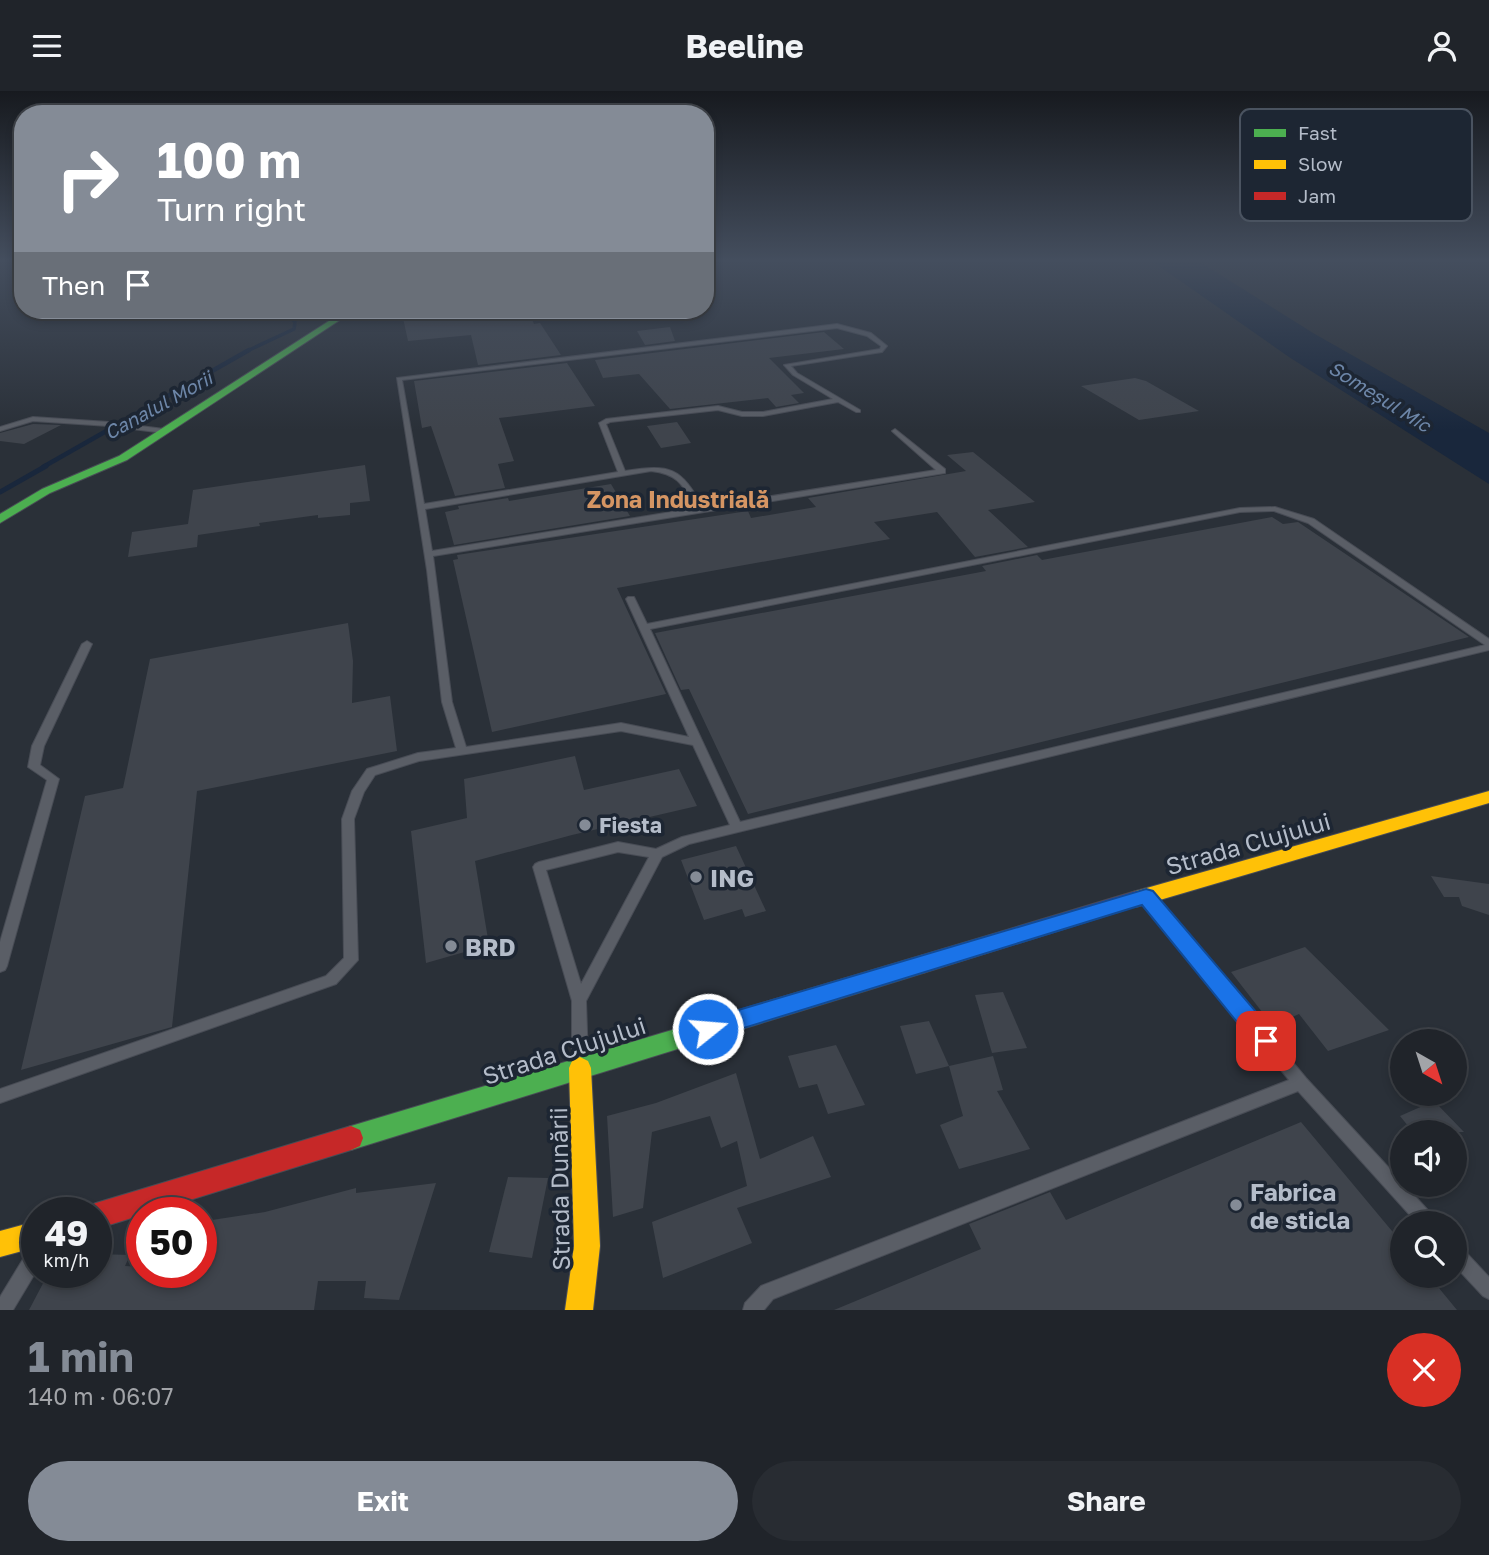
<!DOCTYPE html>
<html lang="en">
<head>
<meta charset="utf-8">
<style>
	body { margin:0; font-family:"Golos Text",sans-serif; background:#282c32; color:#f1f3f6; height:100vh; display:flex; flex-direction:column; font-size:26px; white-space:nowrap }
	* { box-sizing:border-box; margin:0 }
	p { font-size:23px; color:#a2a4a8 }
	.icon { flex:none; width:38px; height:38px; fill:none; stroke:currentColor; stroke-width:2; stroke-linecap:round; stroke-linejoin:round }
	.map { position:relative; height:1219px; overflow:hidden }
	.drawer { display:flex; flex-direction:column; background:#20242a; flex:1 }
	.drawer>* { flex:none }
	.guide { position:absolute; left:14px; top:14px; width:700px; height:214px; border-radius:28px; box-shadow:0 4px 10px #0003,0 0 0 2px #3d4147; background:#848b96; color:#fff; overflow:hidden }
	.needle { width:46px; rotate:141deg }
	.tools { position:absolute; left:1390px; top:938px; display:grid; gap:14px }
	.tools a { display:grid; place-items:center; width:77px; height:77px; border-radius:50%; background:#20242a; box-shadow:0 4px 10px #0003,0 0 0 2px #3d4147; font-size:35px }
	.speed { position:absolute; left:21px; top:1106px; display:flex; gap:14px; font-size:35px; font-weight:700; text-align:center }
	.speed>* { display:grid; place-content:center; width:91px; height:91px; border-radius:50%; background:#20242a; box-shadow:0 4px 10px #0003,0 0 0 2px #3d4147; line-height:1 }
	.speed small { font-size:18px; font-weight:400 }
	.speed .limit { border:10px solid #d22; background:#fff; color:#111 }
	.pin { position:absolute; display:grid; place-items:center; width:60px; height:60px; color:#fff; margin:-30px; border-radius:14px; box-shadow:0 4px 10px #0006 }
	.me { position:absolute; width:77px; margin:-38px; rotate:73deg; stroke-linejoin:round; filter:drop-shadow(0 0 5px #0008) }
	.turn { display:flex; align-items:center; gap:24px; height:147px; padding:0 28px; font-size:32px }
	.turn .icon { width:91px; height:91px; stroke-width:2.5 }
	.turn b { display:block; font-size:49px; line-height:60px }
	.then { display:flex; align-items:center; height:66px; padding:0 28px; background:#0003; gap:14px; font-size:26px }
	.round { display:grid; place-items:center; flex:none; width:74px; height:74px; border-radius:37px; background:#282c32 }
	.headline { display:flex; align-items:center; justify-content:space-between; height:119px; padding:0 28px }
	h1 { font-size:42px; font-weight:700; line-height:52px; color:#848b96 }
	.primary-button { display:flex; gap:14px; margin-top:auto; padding:14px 28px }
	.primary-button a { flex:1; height:80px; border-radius:42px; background:#848b96; color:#fff; font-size:28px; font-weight:700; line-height:80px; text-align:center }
	.primary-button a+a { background:#282c32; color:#f1f3f6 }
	header { display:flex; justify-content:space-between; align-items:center; height:91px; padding:0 28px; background:#20242a; font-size:32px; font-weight:700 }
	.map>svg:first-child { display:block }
	.water { fill:#19273c }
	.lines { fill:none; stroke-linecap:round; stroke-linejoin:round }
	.stream-far2 { stroke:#19273c; stroke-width:3.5 }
	.stream-far1 { stroke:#19273c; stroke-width:4.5 }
	.stream { stroke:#19273c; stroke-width:5 }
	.building { fill:#3f444c }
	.lane-casing { stroke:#484c55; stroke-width:2 }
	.fast-casing { stroke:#484c55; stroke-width:2 }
	.slow-casing { stroke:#484c55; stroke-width:2 }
	.jam-casing { stroke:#484c55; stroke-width:2 }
	.lane { fill:#5a5e66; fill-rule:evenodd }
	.fast { fill:#4caf50; fill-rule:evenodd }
	.slow { fill:#ffc107; fill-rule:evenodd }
	.jam { fill:#c62828; fill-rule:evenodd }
	.route { fill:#1a73e8; stroke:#114b97; stroke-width:2 }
	.poi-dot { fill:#848b96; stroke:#1d2633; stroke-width:2.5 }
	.labels { text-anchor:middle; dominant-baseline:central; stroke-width:7; stroke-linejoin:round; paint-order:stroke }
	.far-water-label { font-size:19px; font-style:italic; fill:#6d86a8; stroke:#1d2633 }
	.poi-label { font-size:21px; font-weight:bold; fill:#b4bcc9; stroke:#1d2633; text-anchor:start }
	.far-district-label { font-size:23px; font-weight:bold; fill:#d59563; stroke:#1d2633 }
	.near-street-label { font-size:24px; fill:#b4bcc9; stroke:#1d2633 }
	.near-poi-label { font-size:24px; font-weight:bold; fill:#b4bcc9; stroke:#1d2633; text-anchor:start }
	.key { fill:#1d2633; stroke:#4a5360; stroke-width:2 }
	.key-label { font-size:19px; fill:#b4bcc9 }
</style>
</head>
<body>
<header><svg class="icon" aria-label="menu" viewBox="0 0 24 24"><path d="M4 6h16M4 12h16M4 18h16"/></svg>Beeline<svg class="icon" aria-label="person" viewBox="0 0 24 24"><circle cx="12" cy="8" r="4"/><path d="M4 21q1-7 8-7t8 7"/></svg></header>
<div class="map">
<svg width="1489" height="1219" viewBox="0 0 1489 1219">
	<rect width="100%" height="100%" fill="#2a3038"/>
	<path class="water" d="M1149,168h46l118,74 176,100v51l-200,-127z"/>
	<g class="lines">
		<path class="stream-far2" d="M245,261l49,-23 1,-7 -12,-12"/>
		<path class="stream-far1" d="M43,376l206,-117"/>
		<path class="stream" d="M0,401l46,-26"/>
	</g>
	<g class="building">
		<path d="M490,219h38l6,14 6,-1 21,32 -83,10 -7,-30 -63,6 -5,-23z"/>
		<path d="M670,236l5,14 -30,4 -8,-14z"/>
		<path d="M824,241l20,17 -75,9 35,35 -13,2 8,8 -23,4 -8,-9 -98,11 -31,-35 -36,4 -8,-18z"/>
		<path d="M567,272l28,43 -96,12 15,43 -16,3 7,24 -50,8 -24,-70 -9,2 -8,-47z"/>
		<path d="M1135,287l11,3 53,30 -60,9 -58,-34z"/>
		<path d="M677,331l14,21 -30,5 -14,-22z"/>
		<path d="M33,333l28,1 -37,19 -24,-3v-8z"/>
		<path d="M973,361l62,50 -47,8 40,37 -53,10 -38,-45 -63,10 16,17 -273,49 49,106 -174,38 -39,-172 5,-1 -1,-4 291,-44 3,7 65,-11 -8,-9 158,-27 -19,-16z"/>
		<path d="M365,374l5,36 -20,2v12l-32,3v-3l-59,8 1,3 -62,9 -1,12 -69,10 4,-25 56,-8 5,-34z"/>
		<path d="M611,393l19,32 -176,29 -9,-33 14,-3 -1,-3 50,-8 1,3z"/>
		<path d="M1272,426l11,7 15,-2 171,115 -721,177 -59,-125 -8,1 -26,-57 331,-62 -4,-5 55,-11 5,5z"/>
		<path d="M348,532l5,38 -1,42 38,-7 7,55 -200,40 -25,236 -151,43 64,-274 38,-8 27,-129z"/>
		<path d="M575,665l9,34 95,-21 18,37 -125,29 -97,26 14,84 -63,18 -15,-132 56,-13 -3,-39z"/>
		<path d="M736,755l30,65 -21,6 -3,-8 -38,11 -23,-60z"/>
		<path d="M1431,785l58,8v31l-27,-9 -3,-9h-15z"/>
		<path d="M1305,856l84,83 -61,21 -29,-37 -26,12 -42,-54z"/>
		<path d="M1003,901l24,56 -35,5 -17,-58z"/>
		<path d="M929,930l20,45 -33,8 -16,-48z"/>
		<path d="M836,954l29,60 -37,9 -11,-30 -18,4 -11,-32z"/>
		<path d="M993,965l10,34 -6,1 33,58 -71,20 -19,-44 23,-9 -14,-50z"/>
		<path d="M736,982l24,86 53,-23 18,41 -94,31 15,35 -89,35 -11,-56 95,-36 -10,-45 -16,7 -11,-32 -58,16 -9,76 -30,9 -6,-101 49,-13z"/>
		<path d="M1434,1010l30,31h-51l-13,-16z"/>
		<path d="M1301,1031l101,121v33h27l28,34h-623l147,-61 -12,-25 81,-32 16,28z"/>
		<path d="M508,1086l40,1 -16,80 -43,-6z"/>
		<path d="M436,1092l-37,117 -35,-2 2,-17h-48l-4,29h-285l20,-38h47v-18l34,1 -5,11 17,1v5h59v-17l11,-35 53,-8 91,-24v5z"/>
	</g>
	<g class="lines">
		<g class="lane-casing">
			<g id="lane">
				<path d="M837,233l34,9 16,13 -5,6 -91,14 6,7 63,37v2h-4l-18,-10 -75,14h-21l-24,-6 -108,12 -4,2 19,47c46,-7 55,-4 78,36l233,-37 -43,-38 -1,-1 3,-2 50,40v4l-512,83 19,146 14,45 155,-24 68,14 -63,-138 2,-2h6l13,27 593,-116 35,-1 39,12 175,120v11l-800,194 -27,13 -76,144 2,60 -3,5 -5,2 -5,-2 -3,-5v-60l-39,-134 2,-3 4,-2 79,-20 38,7 26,-12 48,-12 -37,-80 -72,-14 -202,30 -44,14 -11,17 -10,27 4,141 -22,24 -336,119v-14l326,-113 18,-18 -2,-139 10,-28 15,-22 51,-16 38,-5 -14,-46 -15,-132 -30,-192zM837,237l30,8 14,10 -1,3 -96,16 9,10 40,24 -70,13h-21l-24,-6 -112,13 -7,4 19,49 -194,32 -22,-124zM651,380c28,3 32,15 45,37l-264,43 -7,-42zM1274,420l34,12 177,122 -745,177 -90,-193 590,-117zM618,761l31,5 -68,127 -35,-114z"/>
				<path d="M33,326l76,5 55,7 3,2 -3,2 -55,-7 -76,-5 -33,10v-4z"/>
				<path d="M87,550l5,3 -48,102 -4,19 19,14 -52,187 -2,4 -5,2v-30l47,-162 -19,-13 4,-21 50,-102z"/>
				<path d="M1148,802l5,1 153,184 96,104v3h3l29,32 3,6h-20l-119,-132 -525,208 -9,11h-21l2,-7 16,-17 528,-206 -146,-178 -2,-4 2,-4z"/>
				<path d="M37,1152v27l-24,40h-13v-13l31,-51z"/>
				<path d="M1454,1152l6,3 29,31v22l-6,-3 -29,-31z"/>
			</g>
		</g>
		<g class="fast-casing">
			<g id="fast">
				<path d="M346,219h9l-228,150 -77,33 -50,30v-9l42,-25 77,-33z"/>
				<path d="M923,864l7,3 3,6 -3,6 -7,3 -572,177 -9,-4 -3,-8 3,-8 9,-4z"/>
			</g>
		</g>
		<g class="slow-casing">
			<g id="slow">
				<path d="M1489,700v12l-353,104 -7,-3 -3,-5 3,-5 7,-3z"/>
				<path d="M580,966l8,4 3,7 9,178 -7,64h-28l9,-64 -5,-178 3,-7z"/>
				<path d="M37,1130v26l-37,10v-26z"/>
			</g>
		</g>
		<g class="jam-casing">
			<g id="jam">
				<path d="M1136,800l7,3 3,5 -3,5 -220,69 -7,-3 -3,-6 3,-6 7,-3z"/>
				<path d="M351,1035l9,4 3,8 -3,8 -9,4 -255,79v-16h-12l3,-6 9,-4z"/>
			</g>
		</g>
		<use href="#lane" class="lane"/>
		<use href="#fast" class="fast"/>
		<use href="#slow" class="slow"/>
		<use href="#jam" class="jam"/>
	</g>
	<linearGradient id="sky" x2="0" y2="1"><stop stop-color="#171a1f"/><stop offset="0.5" stop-color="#444e5e"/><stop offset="1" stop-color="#444e5e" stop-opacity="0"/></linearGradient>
	<rect width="1489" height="339" fill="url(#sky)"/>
	<path class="route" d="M1146,798l7,2 121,142 3,8 -3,7 -8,3 -8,-3 -116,-143 -434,134 -8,-3 -3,-7 3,-7 8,-3z"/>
	<g class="poi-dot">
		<circle cx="585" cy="734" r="7"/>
		<circle cx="696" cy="786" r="7"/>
		<circle cx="451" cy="855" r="7"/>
		<circle cx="1236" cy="1114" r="7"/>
	</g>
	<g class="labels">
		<g class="far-water-label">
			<text transform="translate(1380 305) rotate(32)">Someșul Mic</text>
			<text transform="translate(158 314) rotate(-29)">Canalul Morii</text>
		</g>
		<g class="poi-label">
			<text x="599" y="734">Fiesta</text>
		</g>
		<g class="far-district-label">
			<text x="678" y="408">Zona Industrială</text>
		</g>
		<g class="near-street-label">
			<text transform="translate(1248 752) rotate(-16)">Strada Clujului</text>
			<text transform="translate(564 959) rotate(-18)">Strada Clujului</text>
			<text transform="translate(559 1098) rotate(-91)">Strada Dunării</text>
		</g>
		<g class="near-poi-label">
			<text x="710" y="786">ING</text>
			<text x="465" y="855">BRD</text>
			<text x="1250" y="1100">Fabrica<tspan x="1250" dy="28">de sticla</tspan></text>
		</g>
	</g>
	<rect x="1240" y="18" width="232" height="112" rx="10" class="key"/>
	<rect x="1254" y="38" width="32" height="8" fill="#4caf50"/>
	<rect x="1254" y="69" width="32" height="9" fill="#ffc107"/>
	<rect x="1254" y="101" width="32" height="8" fill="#c62828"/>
	<g class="key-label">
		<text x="1298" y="49">Fast</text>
		<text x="1298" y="80">Slow</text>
		<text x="1298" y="112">Jam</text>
	</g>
</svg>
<div class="tools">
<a><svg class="needle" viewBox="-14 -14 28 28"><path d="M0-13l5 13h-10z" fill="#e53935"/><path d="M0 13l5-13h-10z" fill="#a2a4a8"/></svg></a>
<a><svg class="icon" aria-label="sound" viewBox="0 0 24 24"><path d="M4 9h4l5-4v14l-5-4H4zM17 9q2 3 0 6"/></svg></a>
<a><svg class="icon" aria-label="search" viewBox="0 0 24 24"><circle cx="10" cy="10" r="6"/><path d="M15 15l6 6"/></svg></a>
</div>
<div class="speed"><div>49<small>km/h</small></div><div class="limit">50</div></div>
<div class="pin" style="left:1266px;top:950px;background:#d93025"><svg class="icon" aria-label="arrive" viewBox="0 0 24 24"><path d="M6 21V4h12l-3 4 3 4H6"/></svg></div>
<svg class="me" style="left:708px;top:938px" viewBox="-20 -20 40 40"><circle r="17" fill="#1a73e8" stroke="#fff" stroke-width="3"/><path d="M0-11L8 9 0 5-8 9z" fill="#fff"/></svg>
<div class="guide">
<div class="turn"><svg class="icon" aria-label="right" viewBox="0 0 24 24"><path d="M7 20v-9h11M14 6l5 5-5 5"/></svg><div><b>100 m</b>Turn right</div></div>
<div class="then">Then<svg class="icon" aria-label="arrive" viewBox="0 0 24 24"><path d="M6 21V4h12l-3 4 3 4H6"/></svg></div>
</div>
</div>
<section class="drawer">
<div class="headline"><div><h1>1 min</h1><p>140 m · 06:07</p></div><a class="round" style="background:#d93025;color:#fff"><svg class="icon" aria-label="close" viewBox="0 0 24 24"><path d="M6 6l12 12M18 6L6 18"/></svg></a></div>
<div class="primary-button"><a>Exit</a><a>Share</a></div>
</section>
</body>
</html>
